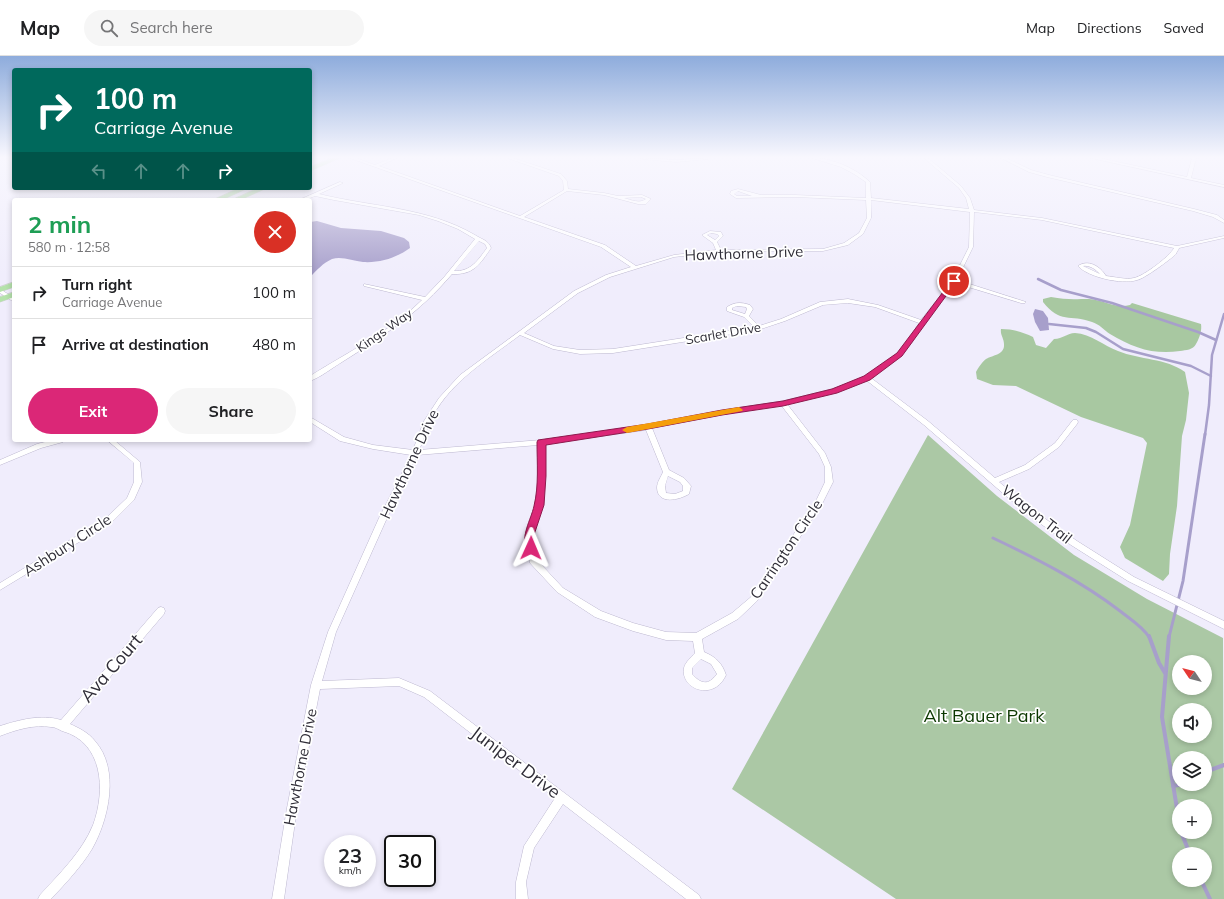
<!DOCTYPE html>
<html lang="en">
<head>
<meta charset="utf-8">
<style>
	body { margin:0; font-family:Mulish,sans-serif; background:#f6f6f6; color:#202124; height:100vh; display:flex; flex-direction:column; font-size:15px; white-space:nowrap }
	* { box-sizing:border-box; margin:0 }
	p { font-size:13px; color:#757577 }
	.icon { flex:none; width:22px; height:22px; fill:none; stroke:currentColor; stroke-width:2; stroke-linecap:round; stroke-linejoin:round }
	.map { position:relative; flex:1; overflow:hidden }
	.drawer { position:absolute; left:12px; top:142px; width:300px; height:244px; display:flex; flex-direction:column; background:#fff; border-radius:4px; box-shadow:0 2px 6px #0003 }
	.drawer>* { flex:none }
	.top-card { position:absolute; left:12px; top:12px; width:300px; height:122px; border-radius:4px; box-shadow:0 2px 6px #0003; background:#00695c; color:#fff; overflow:hidden }
	.needle { width:26px; rotate:305deg }
	.tools { position:absolute; left:1172px; top:599px; display:grid; gap:8px }
	.tools a { display:grid; place-items:center; width:40px; height:40px; border-radius:50%; background:#fff; box-shadow:0 2px 6px #0003; font-size:20px }
	.speed { position:absolute; left:324px; top:779px; display:flex; gap:8px; font-size:20px; font-weight:700; text-align:center }
	.speed>* { display:grid; place-content:center; width:52px; height:52px; border-radius:50%; background:#fff; box-shadow:0 2px 6px #0003; line-height:1 }
	.speed small { font-size:10px; font-weight:400 }
	.speed .limit { border:2px solid #111; border-radius:6px; background:#fff; color:#111 }
	.pin { position:absolute; display:grid; place-items:center; width:34px; height:34px; color:#fff; margin:-17px; border:2px solid #fff; border-radius:50%; box-shadow:0 1px 4px #0007 }
	.me { position:absolute; width:44px; margin:-22px; rotate:1deg; stroke-linejoin:round; filter:drop-shadow(0 0 3px #0008) }
	.turn { display:flex; align-items:center; gap:14px; height:84px; padding:0 16px; font-size:18px }
	.turn .icon { width:52px; height:52px; stroke-width:2.5 }
	.turn b { display:block; font-size:28px; line-height:34px }
	.lanes { display:flex; align-items:center; height:38px; padding:0 16px; background:#0003; justify-content:center; gap:20px; direction:ltr }
	.lanes .off { opacity:.35 }
	.round { display:grid; place-items:center; flex:none; width:42px; height:42px; border-radius:21px; background:#f6f6f6 }
	.head { display:flex; align-items:center; justify-content:space-between; height:68px; padding:0 16px }
	h1 { font-size:24px; font-weight:700; line-height:30px; color:#1e9e55 }
	.button { display:flex; gap:8px; margin-top:auto; padding:8px 16px }
	.button a { flex:1; height:46px; border-radius:24px; background:#db2777; color:#fff; font-size:16px; font-weight:700; line-height:46px; text-align:center }
	.button a+a { background:#f6f6f6; color:#202124 }
	ul { padding:0; list-style:none }
	li { display:flex; align-items:center; gap:12px; height:52px; padding:0 16px; border-top:1px solid #e0e0e0 }
	li div { flex:1 }
	li b { display:block; font-size:15px }
	li em { font-style:normal }
	header { display:flex; align-items:center; gap:24px; box-sizing:border-box; height:56px; padding:0 20px; background:#fff; border-bottom:1px solid #e0e0e0 }
	header strong { font-size:19px }
	nav { display:flex; gap:22px; margin-inline-start:auto; font-size:14px }
	.search { width:280px; height:36px; background:#f6f6f6; display:flex; align-items:center; gap:10px; box-sizing:border-box; padding:0 14px; border-radius:22px; color:#757577; font-size:15px }
	.map>svg:first-child { display:block }
	.green { fill:#abc8a5; fill-rule:evenodd }
	.forest { fill:#a8c8a1 }
	.water { fill:#a79fcb }
	.lines { fill:none; stroke-linecap:round; stroke-linejoin:round }
	.stream-far2 { stroke:#a79fcb; stroke-width:2.5 }
	.stream-far1 { stroke:#a79fcb; stroke-width:3 }
	.stream { stroke:#a79fcb; stroke-width:4 }
	.street-casing { stroke:#bdb8d0; stroke-width:1 }
	.primary-casing { stroke:#d1d1d3; stroke-width:1 }
	.street { fill:#fff; fill-rule:evenodd }
	.primary { fill:#b5e2ab; fill-rule:evenodd }
	.route { fill:#db2777; stroke:#8e194d }
	.slow { fill:#f59e0b }
	.labels { text-anchor:middle; dominant-baseline:central; stroke-width:3.5; stroke-linejoin:round; paint-order:stroke }
	.far-street-label { font-size:13px; fill:#302e38; stroke:#fff }
	.street-label { font-size:15px; fill:#302e38; stroke:#fff }
	.near-street-label { font-size:18px; fill:#302e38; stroke:#fff }
	.near-park-label { font-size:18px; fill:#0c3801; stroke:#fff }
</style>
</head>
<body>
<header>
<strong>Map</strong>
<div class="search"><svg class="icon" aria-label="search" viewBox="0 0 24 24"><circle cx="10" cy="10" r="6"/><path d="M15 15l6 6"/></svg>Search here</div>
<nav><a>Map</a><a>Directions</a><a>Saved</a></nav>
</header>
<div class="map">
<svg width="1224" height="843" viewBox="0 0 1224 843">
	<rect width="100%" height="100%" fill="#f0edfc"/>
	<path class="green" d="M928,379l69,61 77,59 73,44 76,39 1,261h-328l-164,-110zM1179,606h26v26h-26zM1179,654h26v26h-26zM1179,702h26v26h-26zM1179,750h26v26h-26zM1179,798h26v26h-26z"/>
	<g class="forest">
		<path d="M1051,241c15,3 24,2 38,2 15,1 26,10 41,6l2,-2 69,21c1,6 -1,13 -5,20 -3,6 -10,6 -16,7 -26,4 -47,-3 -70,-17 -6,-4 -11,-10 -18,-12 -22,-8 -32,2 -49,-20v-3z"/>
		<path d="M1001,273c12,0 22,3 32,8l3,8 10,3 8,-9c9,0 13,-6 21,-6 16,1 29,13 43,18 22,9 48,7 67,21l4,21 -3,27 -4,16 -5,70 -7,48 -1,20 -6,7 -38,-23 -5,-11 10,-22 17,-82 -4,-5 -62,-21 -65,-31 -23,-1 -16,-6 -1,-7c2,-4 6,-10 10,-13 6,-4 19,-4 18,-15 0,-6 -4,-9 -3,-15z"/>
	</g>
	<g class="water">
		<path d="M317,165l24,7 40,3 23,7 5,4 1,6c-14,10 -30,15 -47,14 -10,-1 -21,-6 -31,-3 -9,4 -15,11 -22,18v-55z"/>
		<path d="M1035,253l8,2 5,7 1,12 -9,1 -5,-9 -2,-8z"/>
	</g>
	<g class="lines">
		<g class="stream-far2">
			<path d="M1038,223l23,11 51,13 86,29 18,8"/>
			<path d="M1049,268l37,4 10,4 27,17 68,17 20,10"/>
			<path d="M1205,379l4,-30 3,-50 12,-41"/>
		</g>
		<g class="stream-far1">
			<path d="M993,482c44,21 88,43 127,73 10,8 22,15 29,26"/>
			<path d="M1169,581l14,-56 22,-147"/>
		</g>
		<g class="stream">
			<path d="M1149,580l10,27 6,10"/>
			<path d="M1169,580l-7,81 17,104"/>
			<path d="M1205,716l19,-7"/>
			<path d="M1173,730l11,-2"/>
			<path d="M1181,776l9,22"/>
			<path d="M1201,824l9,19"/>
		</g>
		<g class="street-casing">
			<g id="street">
				<path d="M350,102h6l19,7 17,-7h5l-18,8 141,50 44,-26 -1,-9 -4,-5 -52,-18h6l48,16 6,7 1,8 36,4 14,3 24,-1 9,4 -5,5h-8l-34,-9 -37,-4 -43,26 81,28 31,21 38,-11 42,-5 -3,-7 -11,-8 8,-4 11,1 2,4 -6,6 4,8 102,-1 21,-6 15,-10 8,-15 -1,-18 -71,-3 -59,1 -6,-4 1,-3 7,-2 23,6h34l71,3v-16l-12,-8 -13,-7 -29,-9c20,0 43,10 58,24l1,16 98,11 -3,-11 -7,-10 -35,-30h4l33,28 9,12 4,12 68,8 135,28 47,-10v2l-45,10c0,1 -3,5 -3,6 -5,5 -32,25 -39,26 -15,5 -49,-3 -59,-14 10,-7 22,0 28,10 9,1 20,4 28,2 10,-2 36,-22 40,-30l-132,-28 -68,-8 -1,35 -16,33 69,22 -1,1h-4l-66,-20 -31,40 -11,18 -12,15 -30,22 57,43 67,57 30,-13 30,-22 18,-23h4l1,2 -1,2 -18,23 -30,22 -30,13 35,29 43,30 57,36 90,44v8l-96,-48 -57,-36 -43,-30 -104,-90 -58,-45 -30,12 -49,12 38,49 6,14 2,15 -12,24 -64,95 -19,18 -36,20 2,13c12,5 18,11 22,23 -12,27 -46,14 -42,-7 1,-6 8,-11 11,-15l-2,-12 -27,-1 -33,-9 -38,-14 -38,-25 -27,-29 -5,-28 10,-30 4,-29 -1,-31 -121,10 -30,63 -51,114 -14,49 77,-3 31,13 269,204 2,4h-15l-123,-95 -29,44 -8,34 2,17h-12v-17l8,-36 31,-48 -131,-101 -25,-11 -79,3 -23,119 -13,91h-12l15,-91 24,-123 17,-53 51,-114 32,-63 -38,-6 -33,-8 -30,-19v-5l34,20 29,8 40,5 11,-29 15,-23 21,-23 114,-84 32,-16 25,-8 -30,-20zM738,135l14,5h-15l-3,-2zM641,141l5,2c-6,5 -15,1 -22,-1zM871,144l99,12 -1,35 -17,34 -31,39 -43,-15 -30,-6 -28,3 -39,17 -22,7 -10,-10 4,-7 -3,-4c-9,-3 -15,-3 -23,2v4l17,6 10,10 -141,22 -33,1 -26,-4 -30,-13 54,-40 32,-16 64,-20 45,-5 104,-1 25,-6 15,-11 8,-16zM711,177l6,1 2,2 -4,4 -8,-5zM1083,210c7,-1 12,3 17,8zM848,247l27,4 44,16 -10,16 -12,15 -32,23 -33,12 -49,12 -46,7 -89,17 -107,15 -122,10c4,-8 6,-17 10,-26 17,-40 58,-64 91,-89l33,14 27,5 33,-1 145,-23 27,-9 38,-16zM737,250l9,1 1,2 -2,5 -13,-4v-2zM781,349l38,49 6,13v15l-10,21 -64,94 -19,16 -36,20 -30,-1 -33,-9 -32,-12 -38,-23 -26,-28 -4,-25 10,-30 2,-29 -1,-32 102,-14 17,42c-2,5 -6,10 -6,16 1,17 22,12 32,6l2,-8 -7,-8 -15,-8 -17,-42 85,-16zM668,420l12,6 3,4v5l-8,3 -9,-1 -1,-7zM701,603l10,5 6,10c-9,12 -16,10 -25,0v-6z"/>
				<path d="M641,102l35,2 34,-2 -2,1 -32,3 -33,-3z"/>
				<path d="M1001,102h5l25,12 18,5 145,34 23,6 7,5v3l-11,-6 -20,-6 -146,-34 -18,-5z"/>
				<path d="M1091,102h8l88,19 5,-19h4l-5,20 33,7v2z"/>
				<path d="M340,126l3,1 -24,11c53,13 108,13 156,41 8,5 13,5 16,13 -11,16 -17,27 -39,26 -33,39 -67,61 -110,88 -10,6 -21,15 -32,19v-5c38,-24 80,-44 112,-76l-58,-14v-2l61,13 20,-21 30,-37 -17,-10 -20,-8 -19,-6 -85,-15 -19,-4 -10,4h-6zM479,185l6,3 2,4c-9,12 -16,24 -33,23z"/>
				<path d="M0,233l14,9v4l-14,-9z"/>
				<path d="M53,384h11l-1,2 -22,6 -41,17v-5l37,-16z"/>
				<path d="M107,384h7l26,22 2,20 -8,18 -22,22 -112,68v-7l106,-65 21,-20 7,-16v-19z"/>
				<path d="M161,551l3,1 1,3 -1,3 -94,110c9,4 19,9 25,17 25,28 14,78 -3,108 -11,18 -26,34 -41,50h-13l2,-4c19,-21 42,-43 53,-70 13,-35 10,-83 -31,-94 -4,-2 -7,-4 -11,-4 -16,-3 -36,3 -51,9v-10c19,-6 41,-12 61,-6l97,-112z"/>
			</g>
		</g>
		<g class="primary-casing">
			<g id="primary">
				<path d="M332,102h8l-30,13v-4z"/>
				<path d="M239,132h9l-26,12h-9z"/>
				<path d="M258,132h9l-27,12 -6,-1z"/>
				<path d="M14,226v5l-14,5v-5z"/>
				<path d="M14,236v5l-14,5v-5z"/>
			</g>
		</g>
		<use href="#street" class="street"/>
		<use href="#primary" class="primary"/>
	</g>
	<linearGradient id="sky" x2="0" y2="1"><stop stop-color="#8eacdc"/><stop offset="0.46" stop-color="#f8f7fe"/><stop offset="1" stop-color="#f8f7fe" stop-opacity="0"/></linearGradient>
	<rect width="1224" height="220" fill="url(#sky)"/>
	<path class="route" d="M952,224l5,1 -55,75 -32,24 -33,13 -54,13 -61,9 -74,14 -102,16v31l-2,29 -10,30 2,13 -1,3h-8c-7,-15 4,-31 7,-45 5,-21 3,-43 3,-64l1,-2 110,-16 74,-14 61,-9 49,-12 32,-13 33,-23z"/>
	<path class="slow" d="M739,351l4,3 -1,1 -115,22 -5,-3 5,-3z"/>
	<g class="labels">
		<g class="far-street-label">
			<text transform="translate(384 274) rotate(-35)">Kings Way</text>
			<text transform="translate(723 277) rotate(-10)">Scarlet Drive</text>
		</g>
		<g class="street-label">
			<text transform="translate(744 197) rotate(-2)">Hawthorne Drive</text>
			<text transform="translate(409 408) rotate(-65)">Hawthorne Drive</text>
			<text transform="translate(1037 458) rotate(38)">Wagon Trail</text>
			<text transform="translate(67 489) rotate(-33)">Ashbury Circle</text>
			<text transform="translate(786 493) rotate(-56)">Carrington Circle</text>
			<text transform="translate(300 711) rotate(-79)">Hawthorne Drive</text>
		</g>
		<g class="near-street-label">
			<text transform="translate(111 612) rotate(-49)">Ava Court</text>
			<text transform="translate(516 706) rotate(37)">Juniper Drive</text>
		</g>
		<g class="near-park-label">
			<text x="984" y="659">Alt Bauer Park</text>
		</g>
	</g>
</svg>
<div class="tools">
<a><svg class="needle" viewBox="-14 -14 28 28"><path d="M0-13l5 13h-10z" fill="#e53935"/><path d="M0 13l5-13h-10z" fill="#757577"/></svg></a>
<a><svg class="icon" aria-label="sound" viewBox="0 0 24 24"><path d="M4 9h4l5-4v14l-5-4H4zM17 9q2 3 0 6"/></svg></a>
<a><svg class="icon" aria-label="layers" viewBox="0 0 24 24"><path d="M12 4l9 5-9 5-9-5zM3 14l9 5 9-5"/></svg></a>
<a>+</a>
<a>−</a>
</div>
<div class="speed"><div>23<small>km/h</small></div><div class="limit">30</div></div>
<div class="pin" style="left:954px;top:225px;background:#d93025"><svg class="icon" aria-label="arrive" viewBox="0 0 24 24"><path d="M6 21V4h12l-3 4 3 4H6"/></svg></div>
<svg class="me" style="left:531px;top:492px" viewBox="-20 -20 40 40"><path d="M0-17L14 15 0 8-14 15z" fill="#db2777" stroke="#fff" stroke-width="4"/></svg>
<div class="top-card">
<div class="turn"><svg class="icon" aria-label="right" viewBox="0 0 24 24"><path d="M7 20v-9h11M14 6l5 5-5 5"/></svg><div><b>100 m</b>Carriage Avenue</div></div>
<div class="lanes"><svg class="icon off" aria-label="left" viewBox="0 0 24 24"><path d="M17 20v-9H6M10 6l-5 5 5 5"/></svg><svg class="icon off" aria-label="ahead" viewBox="0 0 24 24"><path d="M12 20V5M6 11l6-6 6 6"/></svg><svg class="icon off" aria-label="ahead" viewBox="0 0 24 24"><path d="M12 20V5M6 11l6-6 6 6"/></svg><svg class="icon" aria-label="right" viewBox="0 0 24 24"><path d="M7 20v-9h11M14 6l5 5-5 5"/></svg></div>
</div>
<section class="drawer">
<div class="head"><div><h1>2 min</h1><p>580 m · 12:58</p></div><a class="round" style="background:#d93025;color:#fff"><svg class="icon" aria-label="close" viewBox="0 0 24 24"><path d="M6 6l12 12M18 6L6 18"/></svg></a></div>
<ul>
<li><svg class="icon" aria-label="right" viewBox="0 0 24 24"><path d="M7 20v-9h11M14 6l5 5-5 5"/></svg><div><b>Turn right</b><p>Carriage Avenue</p></div><em>100 m</em></li>
<li><svg class="icon" aria-label="arrive" viewBox="0 0 24 24"><path d="M6 21V4h12l-3 4 3 4H6"/></svg><div><b>Arrive at destination</b></div><em>480 m</em></li>
</ul>
<div class="button"><a>Exit</a><a>Share</a></div>
</section>
</div>
</body>
</html>
